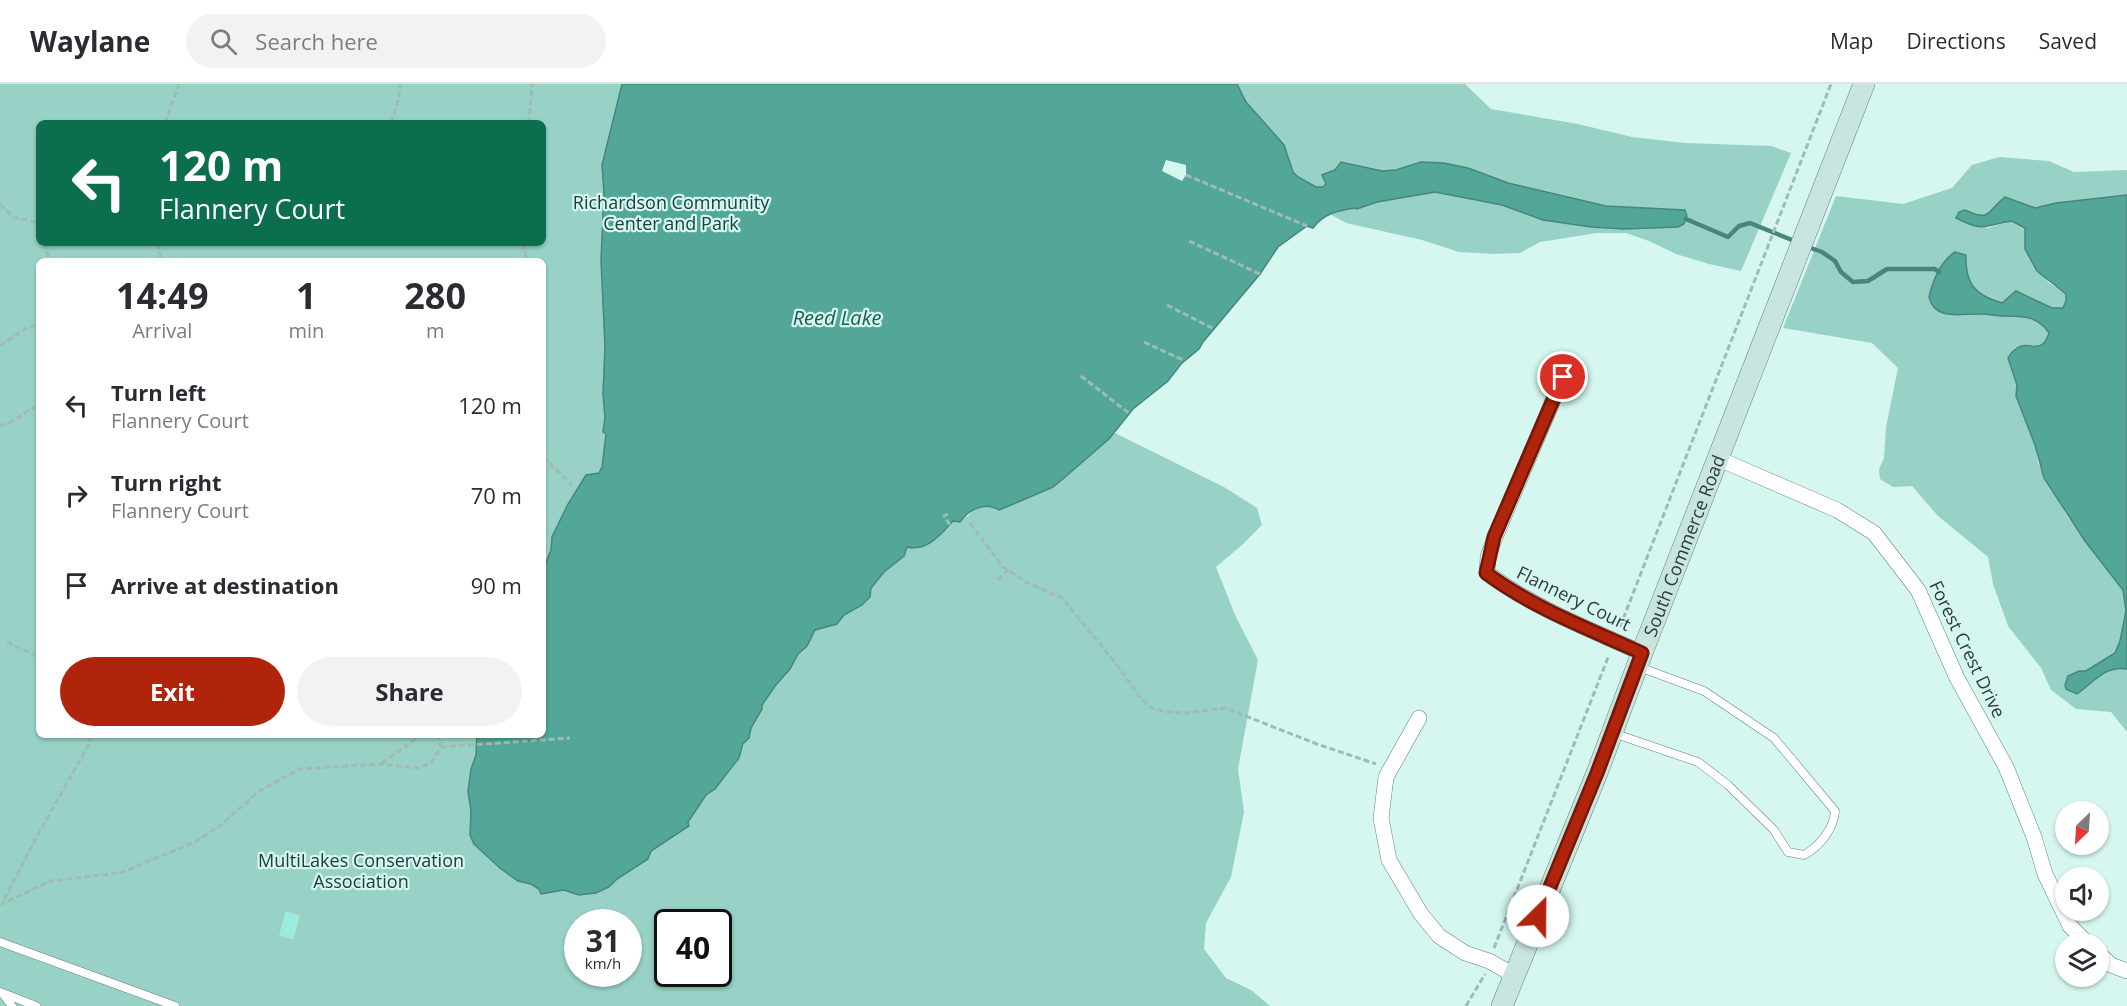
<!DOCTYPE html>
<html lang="en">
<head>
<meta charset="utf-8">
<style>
	body { margin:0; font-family:"Open Sans",sans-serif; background:#f2f2f3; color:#2b2b33; height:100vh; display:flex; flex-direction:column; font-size:22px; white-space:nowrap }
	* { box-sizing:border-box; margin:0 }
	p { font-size:20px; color:#7c7c81 }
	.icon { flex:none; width:33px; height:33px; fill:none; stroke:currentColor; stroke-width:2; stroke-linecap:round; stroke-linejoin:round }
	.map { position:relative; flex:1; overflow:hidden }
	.panel { position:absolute; left:36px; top:174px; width:510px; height:480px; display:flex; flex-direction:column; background:#fff; border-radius:9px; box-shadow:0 2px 4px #0004 }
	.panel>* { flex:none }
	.hud { position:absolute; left:36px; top:36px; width:510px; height:126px; border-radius:9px; box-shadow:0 2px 4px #0004; background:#0b6e4f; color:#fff; overflow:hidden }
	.needle { width:39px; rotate:205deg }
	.tools { position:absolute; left:2055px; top:717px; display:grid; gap:12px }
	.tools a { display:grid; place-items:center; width:54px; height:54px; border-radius:50%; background:#fff; box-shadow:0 2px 4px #0004; font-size:30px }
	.speed { position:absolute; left:564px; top:825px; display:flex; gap:12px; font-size:30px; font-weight:700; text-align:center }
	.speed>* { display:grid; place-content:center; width:78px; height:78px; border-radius:50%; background:#fff; box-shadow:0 2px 4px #0004; line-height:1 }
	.speed small { font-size:15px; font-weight:400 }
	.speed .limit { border:3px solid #111; border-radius:9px; background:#fff; color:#111 }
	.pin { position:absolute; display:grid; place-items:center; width:51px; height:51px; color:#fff; margin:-26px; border:3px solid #fff; border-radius:50%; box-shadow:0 2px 6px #0007 }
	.me { position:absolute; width:66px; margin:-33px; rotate:23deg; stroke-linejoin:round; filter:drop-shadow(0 0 4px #0008) }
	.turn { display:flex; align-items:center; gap:21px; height:126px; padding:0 24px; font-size:27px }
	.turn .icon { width:78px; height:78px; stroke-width:2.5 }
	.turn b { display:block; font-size:42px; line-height:51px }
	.eta { display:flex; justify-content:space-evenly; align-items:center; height:102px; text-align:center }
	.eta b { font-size:36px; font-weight:700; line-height:42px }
	.cta { display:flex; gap:12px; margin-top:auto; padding:12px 24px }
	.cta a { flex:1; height:69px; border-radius:36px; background:#b1240c; color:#fff; font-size:24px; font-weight:700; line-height:69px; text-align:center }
	.cta a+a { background:#f2f2f3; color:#2b2b33 }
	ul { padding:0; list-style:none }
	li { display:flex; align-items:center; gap:18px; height:90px; padding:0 24px }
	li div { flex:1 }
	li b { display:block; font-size:22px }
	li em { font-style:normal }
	header { display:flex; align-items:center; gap:36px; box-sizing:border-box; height:84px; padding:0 30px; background:#fff; border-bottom:2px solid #e1e1e2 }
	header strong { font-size:28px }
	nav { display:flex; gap:33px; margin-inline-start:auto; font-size:21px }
	.search { width:420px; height:54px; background:#f2f2f3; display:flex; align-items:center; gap:15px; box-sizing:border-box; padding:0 21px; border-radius:33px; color:#7c7c81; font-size:22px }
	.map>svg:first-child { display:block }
	.green { fill:#98d2c7; fill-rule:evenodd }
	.water { fill:#52a799; stroke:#47867c; stroke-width:1.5 }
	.pier { fill:#d5f7f0 }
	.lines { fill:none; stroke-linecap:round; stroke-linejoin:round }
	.stream { stroke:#47867c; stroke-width:4.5 }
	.building { fill:#99edde; stroke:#a7c8c2; stroke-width:1.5 }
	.lane-casing { stroke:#62817b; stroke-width:9 }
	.street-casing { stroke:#62817b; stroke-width:16 }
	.secondary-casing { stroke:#62817b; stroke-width:22 }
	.path { stroke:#a0bbb5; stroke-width:3; stroke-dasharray:6 3; stroke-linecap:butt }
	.lane { stroke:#fff; stroke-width:8 }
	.street { stroke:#fff; stroke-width:15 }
	.secondary { stroke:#c9e5e1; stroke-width:21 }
	.route-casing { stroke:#731708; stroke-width:15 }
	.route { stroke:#b1240c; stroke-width:10 }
	.labels { text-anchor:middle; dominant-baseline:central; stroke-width:4.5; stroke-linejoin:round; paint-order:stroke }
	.park-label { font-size:18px; fill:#19403a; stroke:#d5f7f0 }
	.street-label { font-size:18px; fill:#2d3a37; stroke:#d5f7f0 }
	.water-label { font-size:20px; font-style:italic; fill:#165d53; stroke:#d5f7f0 }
</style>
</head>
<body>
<header>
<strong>Waylane</strong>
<div class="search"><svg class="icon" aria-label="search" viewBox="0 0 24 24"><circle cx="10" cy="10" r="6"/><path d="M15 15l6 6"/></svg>Search here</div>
<nav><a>Map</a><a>Directions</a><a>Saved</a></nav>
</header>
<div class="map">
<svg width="2127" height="922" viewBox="0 0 2127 922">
	<rect width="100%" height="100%" fill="#d5f7f0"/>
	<g class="green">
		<path d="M0,0h857l-135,697c6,-8 14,-16 17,-24 5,-10 8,-21 13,-31 4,-7 10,-13 10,-21l36,-51 9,-8 8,-16 22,-6 7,-9 18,-10 8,-8 1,-9 13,-16 7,-5 16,-20 36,-15 10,-11 15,-5 7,-8c8,-1 16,-3 24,2l5,-2 49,-21 62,-54 109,54 33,21 5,17 -20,20 -26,22 19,48 23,45 -20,109 6,43 -13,65 -25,46 -2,26 22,29 25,12 19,16h-1270zM39,39h504v120h-504zM39,177h504v474h-504zM578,838h50v52h-50zM668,838h50v52h-50z"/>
		<path d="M1237,0h228l26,25 87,15 54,13 53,6 86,3 20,7 -50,118 -32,-7 -33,-10 -27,-13 -23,-8h-29l-57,9 -20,11 -26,1 -35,-2 -37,-12 -76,-17 -16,-9 25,-6h5l17,-6 58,-10 67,13 33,12 23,5 66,7 54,-2 6,-3 3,-8 -13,-7 -68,-3 -98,-23 -40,-15 -24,-5 -23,-1 -25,8 -14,1 -37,-9 -9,8 -13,5 3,9 -3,3h-7l-19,-10 -4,-5 -9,-27 -38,-43z"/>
		<path d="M1999,73l50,4 25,11 53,-2v25l-71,8 -21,5 -30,-11c-18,13 -13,26 -40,13l-6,2 -2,7 31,9 24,-7 13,7v22l23,32 18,12v7l-3,7c-18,3 -32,-14 -49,-16l-8,10 -4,1c-27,-8 -37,-20 -36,-48l-11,-3c-14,9 -25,31 -26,48l16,14h34l50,3 14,6 6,10 -3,9 -5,4 -11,-1 -16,3 -6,12 9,25 -1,11 19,49 3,18 29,53 56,74 3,21 -6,30 -5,12 -29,18h-7l-2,23c16,-11 29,-29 50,-25v63l-16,-20 -35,-3 -25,-19 -10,-22 -33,-42 -15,-42 -5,-27 -50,-41 -26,-30 -19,1 -13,-8 -1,-10 5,-11 2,-31 12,-59 -26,-25 -89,-15 53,-132 67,8 49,-16 20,-23z"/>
	</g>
	<g class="water">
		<path d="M622,0h615l9,18 38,43 9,27 5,5 18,10h7l3,-3 -4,-9 13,-5 6,-8 41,9 14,-1 25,-8 23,1 24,5 40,15 98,23 79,4 2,6 -3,8 -6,3 -54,2 -33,-2 -48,-7 -41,-15 -67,-13 -58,10 -20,7 -2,-1c-17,3 -31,5 -42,20l-6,-2 -29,21 -18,27 -57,68 -4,7 -18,15 -13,17 -35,28 -24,30 -45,39 -11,9 -49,21 -5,2c-14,-9 -31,0 -39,12l-7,-1c-12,13 -26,31 -46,26l-3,9 -20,16 -13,16 -1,9 -8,8 -18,10 -7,9 -22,6 -8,16 -9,8 -8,15 -15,17 -13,19v4l-11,19 -2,10 -6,6 -4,14 -24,31 -9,6 -18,27 1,4 -38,25 -3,8 -31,20 -8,8 -13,6 -17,2 -15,-5 -23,4 -2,-5 -8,-5 -13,-3 -17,-12 -27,-25 -4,-9 1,-24 -3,-20 3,-22 5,-14 1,-20h66v-165l8,-20 1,-13 16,-33 18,-29 13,-2 3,-6 4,-33 -3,-2 2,-14 -2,-24 2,-48 -4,-86 3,-67 -2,-28z"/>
		<path d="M2127,111v474c-22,-4 -34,14 -50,25l-11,-5 -1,-4 3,-9 11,-5h7l29,-18 5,-12 6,-30 -3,-21 -38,-49 -41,-63 -9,-33 -19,-49 1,-11 -9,-27c16,-28 32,4 41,-25 -11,-17 -26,-17 -45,-17 -8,0 -15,-2 -23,-2 -19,-1 -46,8 -52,-17 4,-17 12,-36 26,-45l11,3c-1,28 8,40 36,48l14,-12 36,17h11l3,-7v-7l-29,-23 -12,-22v-21l-13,-7c-29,4 -26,12 -56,-3l3,-6 6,-2c27,13 22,0 40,-13l30,11 21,-5z"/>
	</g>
	<path class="pier" d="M1166,76l20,5v10l-4,6 -20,-10z"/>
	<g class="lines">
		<g class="stream">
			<path d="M1686,135l42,18 11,-11 11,-3 47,19"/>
			<path d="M1808,163l14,5 13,9 6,11 12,10 15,-1 19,-12h48l4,3"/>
		</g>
	</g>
	<path class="building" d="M285,826l16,5 -7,26 -16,-5z"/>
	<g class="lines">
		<g class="lane-casing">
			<g id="lane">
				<path d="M1613,649l85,29 30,23 46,45 14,22 16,3c15,-8 30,-26 31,-44l-61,-73 -70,-47 -65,-24"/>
				<path d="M0,858l175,64"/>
				<path d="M0,908l36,14"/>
				<path d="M3,910l9,12"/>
			</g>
		</g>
		<g class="street-casing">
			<g id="street">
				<path d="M1563,293l-68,160 -7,20 -1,16c47,35 102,56 155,80"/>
				<path d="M1719,375l118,51 37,23 44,57 39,88 49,89 28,70 11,37 25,52 18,18"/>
				<path d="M1419,634l-33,59 -5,41 8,42 32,54 18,22 26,17 24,8 25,14"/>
				<path d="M2098,869l13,12 16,6"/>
			</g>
		</g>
		<g class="secondary-casing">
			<g id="secondary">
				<path id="s1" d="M1502,922l95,-233 45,-120 222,-569"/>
			</g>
		</g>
		<g class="path">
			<path d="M165,39l14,-39"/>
			<path d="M391,39l8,-25 1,-14"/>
			<path d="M529,39l3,-39"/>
			<path d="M1186,91l121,51"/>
			<path d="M0,120l13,13 26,6"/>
			<path d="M1189,157l71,33"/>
			<path d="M44,159l3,11 5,7"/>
			<path d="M158,159l3,18"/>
			<path d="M523,159l4,18"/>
			<path d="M1167,221l47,24"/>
			<path d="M1144,258l41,19"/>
			<path d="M0,262l28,-19 11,-2"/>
			<path d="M1081,292l49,38"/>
			<path d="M0,341c14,0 25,-16 39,-19"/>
			<path d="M543,373l29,28"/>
			<path d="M948,430l-4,2 6,9"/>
			<path d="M970,439l33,44 25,16 34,15 55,67 23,32 12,11 16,4 18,1 39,-5 92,36 59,20"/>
			<path d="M998,496l10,-10"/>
			<path d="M1620,543l211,-543"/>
			<path d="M7,558l32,15"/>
			<path d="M91,651l-3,11 -52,92 -34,66 48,-23 70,-8 75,-31 26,-17 37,-33 41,-23 82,-5 37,4 13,-5 10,-16 -3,-10 -5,-2"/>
			<path d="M441,663l129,-9"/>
			<path d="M382,679l39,-28"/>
			<path d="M1494,864l115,-293"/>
			<path d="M1466,922l19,-32"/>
		</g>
		<use href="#lane" class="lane"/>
		<use href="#street" class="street"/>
		<use href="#secondary" class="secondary"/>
	</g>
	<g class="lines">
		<g class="route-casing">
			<path id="route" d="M1538,832l59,-143 45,-120c-53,-24 -109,-45 -156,-80l8,-36 69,-160"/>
		</g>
		<use href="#route" class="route"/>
	</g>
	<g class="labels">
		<g class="park-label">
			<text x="671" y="118">Richardson Community<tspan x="671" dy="21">Center and Park</tspan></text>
			<text x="361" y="776">MultiLakes Conservation<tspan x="361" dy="21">Association</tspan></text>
		</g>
		<g class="street-label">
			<text stroke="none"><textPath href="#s1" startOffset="495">South Commerce Road</textPath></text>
			<text transform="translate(1574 514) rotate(26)">Flannery Court</text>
			<text transform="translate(1968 565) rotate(64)">Forest Crest Drive</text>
		</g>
		<g class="water-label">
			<text x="837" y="233">Reed Lake</text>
		</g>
	</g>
</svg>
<div class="tools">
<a><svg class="needle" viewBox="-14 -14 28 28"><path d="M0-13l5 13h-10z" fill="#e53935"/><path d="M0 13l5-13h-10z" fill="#7c7c81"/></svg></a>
<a><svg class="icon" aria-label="sound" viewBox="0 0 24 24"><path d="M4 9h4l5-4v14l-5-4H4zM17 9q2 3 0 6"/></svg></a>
<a><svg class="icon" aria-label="layers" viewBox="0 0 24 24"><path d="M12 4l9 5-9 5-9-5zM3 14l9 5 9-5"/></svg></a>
</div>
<div class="speed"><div>31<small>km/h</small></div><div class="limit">40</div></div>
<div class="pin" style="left:1563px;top:293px;background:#d93025"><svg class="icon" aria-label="arrive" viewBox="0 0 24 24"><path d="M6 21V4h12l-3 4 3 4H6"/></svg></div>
<svg class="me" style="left:1538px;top:832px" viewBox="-20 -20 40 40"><circle r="19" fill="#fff"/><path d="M0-13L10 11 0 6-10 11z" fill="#b1240c"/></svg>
<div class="hud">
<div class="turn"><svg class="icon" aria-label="left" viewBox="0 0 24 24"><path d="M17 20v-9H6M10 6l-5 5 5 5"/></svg><div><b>120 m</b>Flannery Court</div></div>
</div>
<section class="panel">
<div class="eta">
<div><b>14:49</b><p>Arrival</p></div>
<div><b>1</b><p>min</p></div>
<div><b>280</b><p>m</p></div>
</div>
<ul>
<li><svg class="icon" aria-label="left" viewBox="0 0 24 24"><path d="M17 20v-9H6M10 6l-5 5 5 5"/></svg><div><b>Turn left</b><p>Flannery Court</p></div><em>120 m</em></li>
<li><svg class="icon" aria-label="right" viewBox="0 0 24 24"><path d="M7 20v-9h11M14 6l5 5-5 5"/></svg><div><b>Turn right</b><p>Flannery Court</p></div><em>70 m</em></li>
<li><svg class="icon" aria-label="arrive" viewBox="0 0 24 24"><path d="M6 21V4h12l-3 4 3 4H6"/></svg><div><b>Arrive at destination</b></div><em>90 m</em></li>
</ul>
<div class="cta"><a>Exit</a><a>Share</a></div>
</section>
</div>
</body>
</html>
